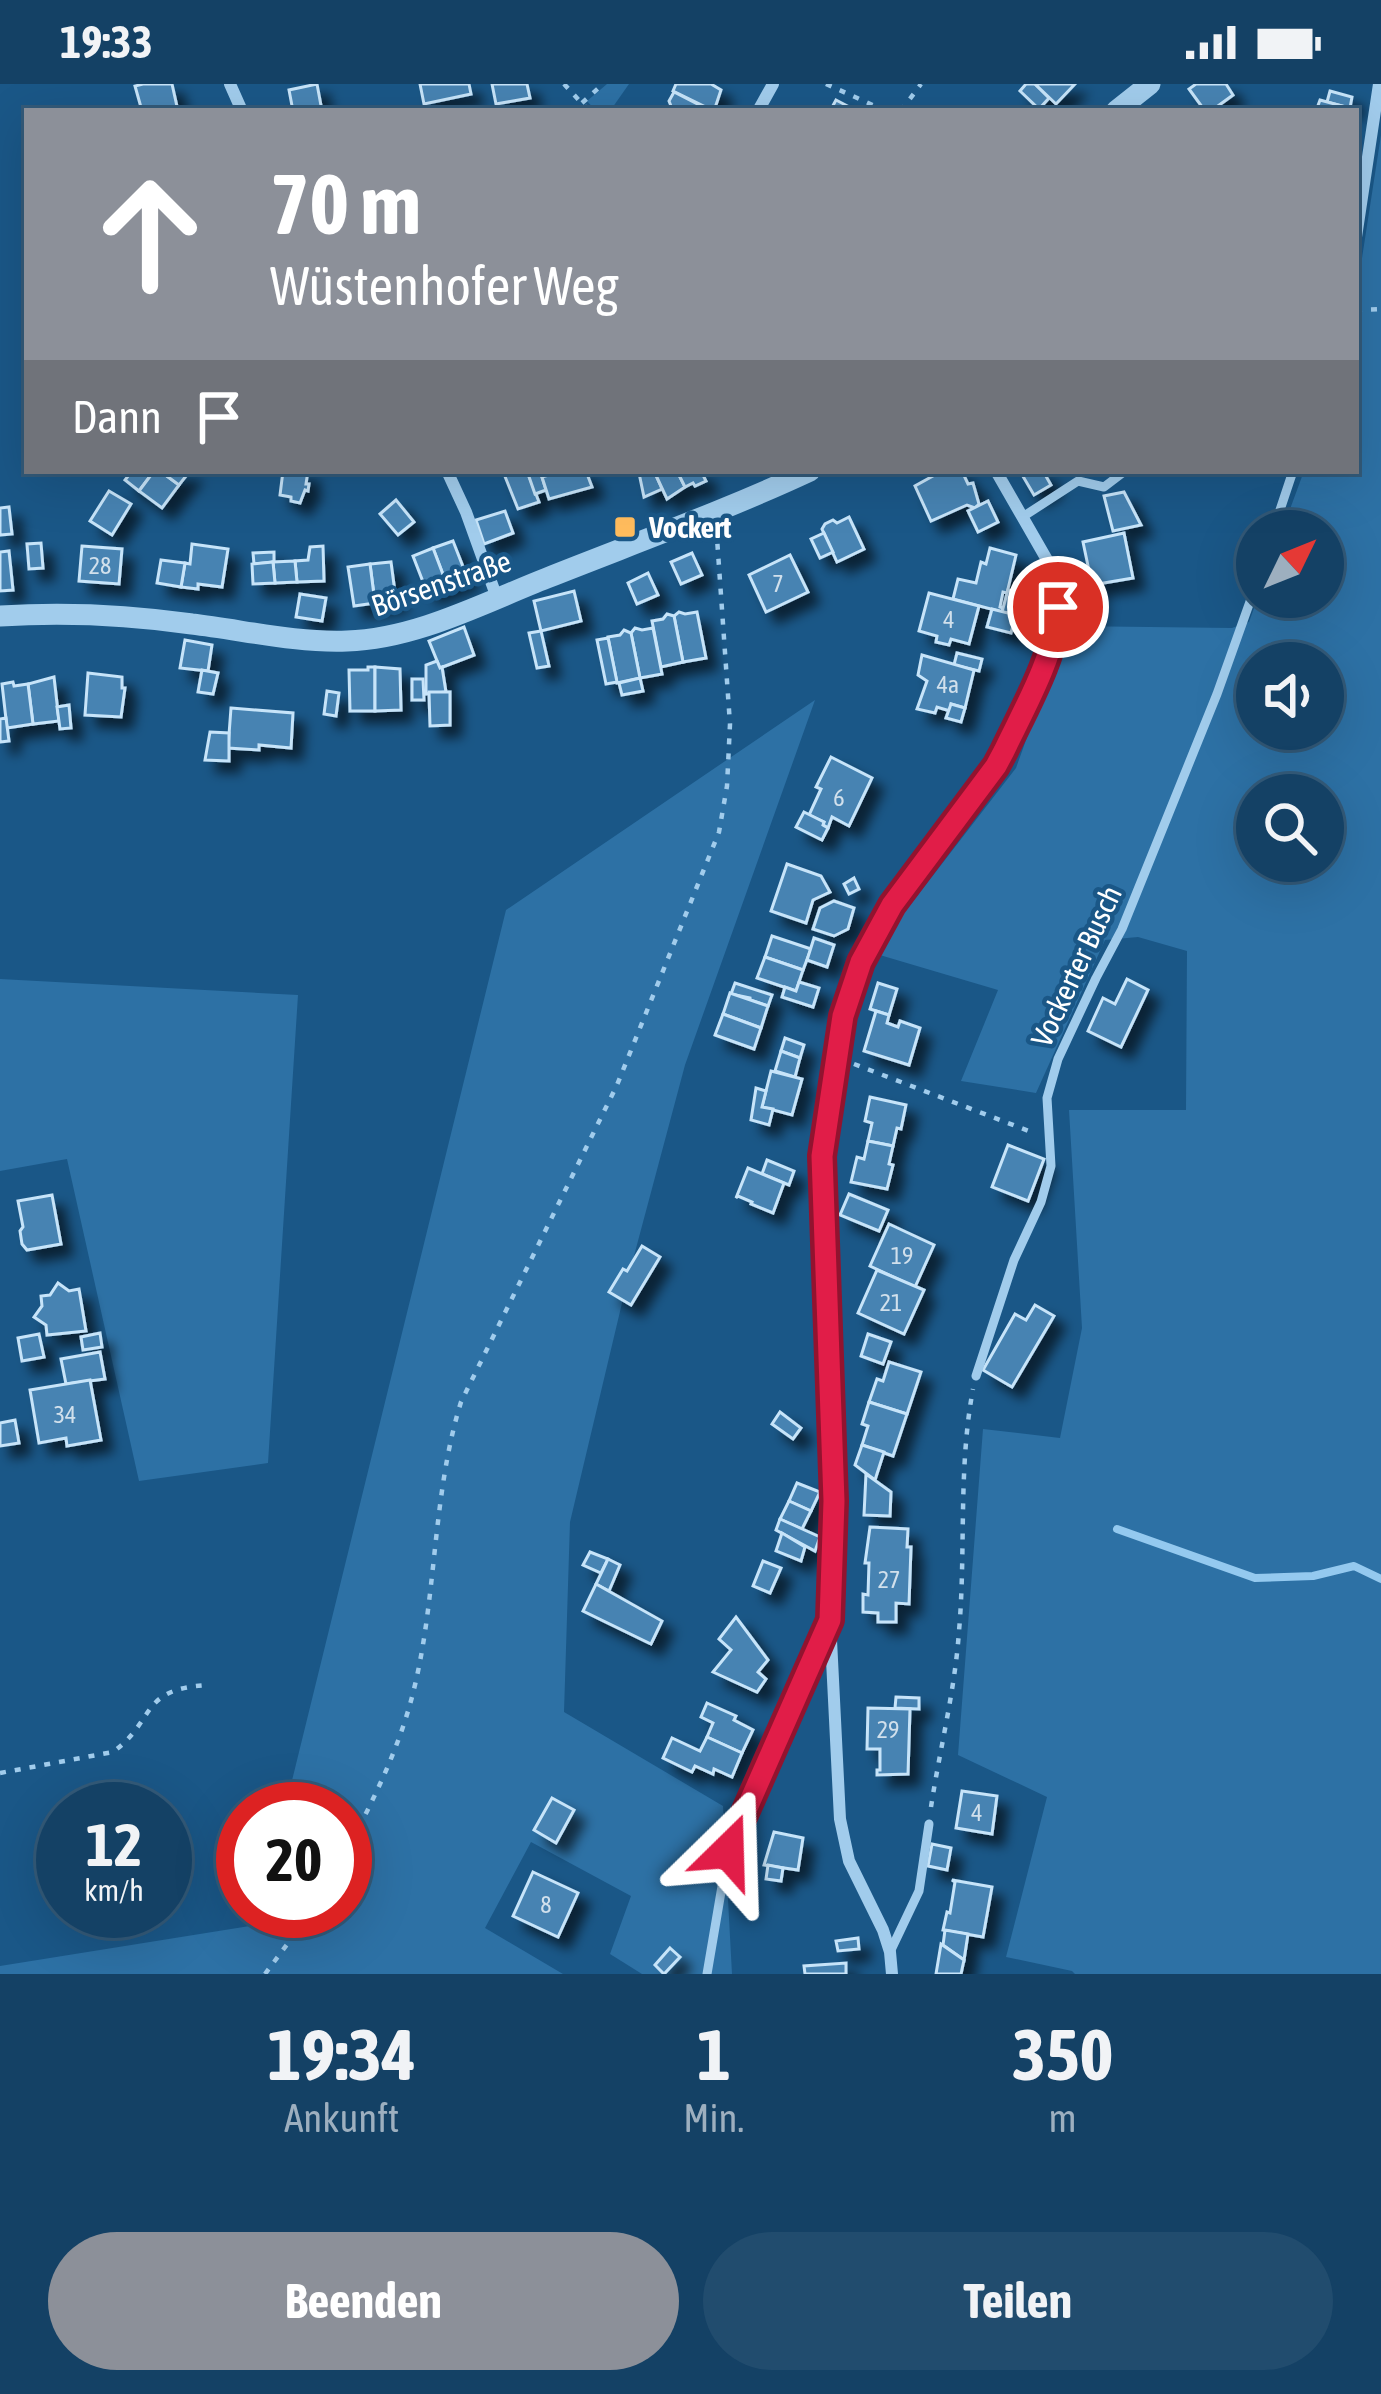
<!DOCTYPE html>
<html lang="de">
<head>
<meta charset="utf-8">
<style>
	body { margin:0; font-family:"Asap Condensed",sans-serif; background:#214c6e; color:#f1f3f6; height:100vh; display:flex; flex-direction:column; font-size:45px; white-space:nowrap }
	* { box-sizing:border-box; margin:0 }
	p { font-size:39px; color:#9dafbf }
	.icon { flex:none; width:66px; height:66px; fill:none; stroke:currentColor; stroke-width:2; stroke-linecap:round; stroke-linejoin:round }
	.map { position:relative; height:1890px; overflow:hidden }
	.drawer { display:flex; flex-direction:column; background:#144165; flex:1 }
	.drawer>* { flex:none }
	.hud { position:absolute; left:24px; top:24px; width:1335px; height:366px; border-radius:0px; box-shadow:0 12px 48px #0002,0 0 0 3px #335a79; background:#8c9099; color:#fff; overflow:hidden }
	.needle { width:78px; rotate:47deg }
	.controls { position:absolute; left:1236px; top:426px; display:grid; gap:24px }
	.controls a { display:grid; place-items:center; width:108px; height:108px; border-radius:50%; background:#144165; box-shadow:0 12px 48px #0002,0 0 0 3px #335a79; font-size:60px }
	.speed { position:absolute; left:36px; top:1698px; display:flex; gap:24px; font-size:60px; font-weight:700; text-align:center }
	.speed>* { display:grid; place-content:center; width:156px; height:156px; border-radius:50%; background:#144165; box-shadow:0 12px 48px #0002,0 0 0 3px #335a79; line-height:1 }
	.speed small { font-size:30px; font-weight:400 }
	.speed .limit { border:18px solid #d22; background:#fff; color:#111 }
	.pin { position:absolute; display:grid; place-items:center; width:102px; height:102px; color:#fff; margin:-51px; border:6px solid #fff; border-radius:50%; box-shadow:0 3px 12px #0007 }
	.me { position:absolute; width:132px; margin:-66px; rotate:22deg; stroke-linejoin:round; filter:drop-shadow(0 0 9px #0008) }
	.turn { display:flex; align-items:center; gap:42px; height:252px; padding:0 48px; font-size:54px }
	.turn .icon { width:156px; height:156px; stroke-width:2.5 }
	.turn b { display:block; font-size:84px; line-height:102px }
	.then { display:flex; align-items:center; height:114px; padding:0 48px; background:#0003; gap:24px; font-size:45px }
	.eta { display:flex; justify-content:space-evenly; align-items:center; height:204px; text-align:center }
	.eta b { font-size:72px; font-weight:700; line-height:84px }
	.action { display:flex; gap:24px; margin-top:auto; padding:24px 48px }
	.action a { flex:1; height:138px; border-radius:72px; background:#8c9099; color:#fff; font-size:48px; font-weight:700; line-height:138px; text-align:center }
	.action a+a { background:#214c6e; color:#f1f3f6 }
	.status { display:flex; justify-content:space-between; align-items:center; height:84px; padding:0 60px; background:#144165; direction:ltr }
	.status svg { height:33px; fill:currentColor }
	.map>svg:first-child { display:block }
	.green { fill:#2d71a5; fill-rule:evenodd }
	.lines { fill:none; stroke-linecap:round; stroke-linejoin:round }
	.stream { stroke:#94c9ef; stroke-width:8 }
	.building { fill:#4683b2; stroke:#c7e4f9; stroke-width:3; filter:url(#shadow) }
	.path { stroke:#a1ccec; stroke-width:4.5; stroke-dasharray:6 9; stroke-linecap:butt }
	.service { stroke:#a1ccec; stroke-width:9 }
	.minor { stroke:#a1ccec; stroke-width:12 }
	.tertiary { stroke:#a1ccec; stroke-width:21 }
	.route-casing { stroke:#92132f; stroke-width:30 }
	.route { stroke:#e11d48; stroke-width:21 }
	.poi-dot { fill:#ffbc5d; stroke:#1a5787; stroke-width:4.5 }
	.labels { text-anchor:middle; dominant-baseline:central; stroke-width:9; stroke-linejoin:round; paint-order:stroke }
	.number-label { font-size:24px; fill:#d1e0ec }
	.poi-label { font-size:30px; font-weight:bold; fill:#fff; stroke:#1a5787; text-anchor:start }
	.street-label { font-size:30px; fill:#fff; stroke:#1a5787 }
</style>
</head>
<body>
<div class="status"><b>19:33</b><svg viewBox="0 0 49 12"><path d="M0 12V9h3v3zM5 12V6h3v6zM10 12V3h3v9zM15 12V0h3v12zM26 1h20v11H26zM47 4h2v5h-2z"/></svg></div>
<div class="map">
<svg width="1381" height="1890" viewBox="0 0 1381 1890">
	<defs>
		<filter id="shadow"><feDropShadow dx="11" dy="11" stdDeviation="6" flood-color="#0009"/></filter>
	</defs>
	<rect width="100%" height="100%" fill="#1a5787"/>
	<g class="green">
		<path d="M607,0h22l-19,27h-14l-9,-10z"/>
		<path d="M1381,51v1839h-306l-3,-3 -66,-14 41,-160 -89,-42 25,-326 77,9 22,-110 -13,-218h117l1,-159 -49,-14 -33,3 -69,153 -75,-12 37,-91 -125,-37 143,-185 51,-142 165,2 17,-6 9,-25h65v-66h-41l22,-60h52v-174zM1257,579h66v66h-66zM1257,711h66v66h-66z"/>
		<path d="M815,616l-130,365 -58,217 -57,240 -6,190 159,94 9,168h-90l-32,-20 21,-58 -100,-54 -46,86 78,46h-563v-8l256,-41 4,-14h85v-102h-60l221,-899z"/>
		<path d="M0,895l298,16 -30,468 -129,18 -72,-322 -67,12z"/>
	</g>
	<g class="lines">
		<path class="stream" d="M1117,1445l138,49 58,-2 41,-10 27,13"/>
	</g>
	<g class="building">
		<path d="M143,0h29l6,27h-36l-7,-25z"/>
		<path d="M317,0l5,27h-29l-4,-21z"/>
		<path d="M420,0h49l2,10 -47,10z"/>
		<path d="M492,0h35l3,14 -34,6z"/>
		<path d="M676,0h35l10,6 -7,21 -41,-20z"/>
		<path d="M1026,0h9l14,14 -10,11 -19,-18z"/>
		<path d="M1035,0h40l-19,20z"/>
		<path d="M1196,0h30l7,11 -22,16h-6l-16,-22z"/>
		<path d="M1330,7l22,6 -2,11 -23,-6z"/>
		<path d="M674,8l37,19h-43l3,-5 -2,-5z"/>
		<path d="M836,16l21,11h-27z"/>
		<path d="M1320,16l22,6 -1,5h-25z"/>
		<path d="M132,387h22l-15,20 -14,-11z"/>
		<path d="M154,387h6l19,14 -17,23 -23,-17z"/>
		<path d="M160,387h30l-11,14z"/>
		<path d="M283,387h25l-2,13h3l-1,7 -3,-1 -5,13 -9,-2v-4l-11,-2z"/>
		<path d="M513,387h14l12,31 -21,7 -14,-35z"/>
		<path d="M527,387h13l6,19 -11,4z"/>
		<path d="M562,387h24l6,16 -43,12 -7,-22z"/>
		<path d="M645,387h9l8,18 -18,8 -5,-24z"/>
		<path d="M654,387h23l8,16 -18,12z"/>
		<path d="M677,387h24l5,10 -11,5 -2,-3 -8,4z"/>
		<path d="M942,387h20l6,13 5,-1 6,21 -4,4 -8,-3 -36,16 -16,-35z"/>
		<path d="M1024,387h19l8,14 -17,10 -13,-22z"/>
		<path d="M109,407l22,13 -19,31 -22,-14z"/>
		<path d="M1124,408l17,33 -28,6 -9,-35z"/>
		<path d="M396,416l18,22 -16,13 -18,-21z"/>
		<path d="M988,417l10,21 -20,10 -10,-21z"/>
		<path d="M9,423l3,27 -12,1v-27z"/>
		<path d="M505,427l8,22 -29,11 -8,-24z"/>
		<path d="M849,433l15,32 -27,13 -15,-33 3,-5 8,-4 4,3z"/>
		<path d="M824,449l9,19 -13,6 -9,-19z"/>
		<path d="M1124,449l9,45 -41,7 -9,-43z"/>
		<path d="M453,457l14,36 -20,8 -14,-37z"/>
		<path d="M41,459l2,25 -14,1 -2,-25z"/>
		<path d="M192,460l36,5 -6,38 -24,-3v5l-17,-2 4,-24 5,1z"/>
		<path d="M82,462l40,3 -3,35 -40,-3z"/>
		<path d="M323,462l1,35 -27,1 -2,-21 13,-1 2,-13z"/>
		<path d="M433,464l14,37 -20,7 -14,-36z"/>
		<path d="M990,464l26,7 -9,38 -4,-1 -3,15 3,1 -1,4 -49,-13 5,-20 18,4 5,-21 5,2z"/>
		<path d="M9,467l4,39 -13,1v-39z"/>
		<path d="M274,468v10l-20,2 -1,-11z"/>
		<path d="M692,469l10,22 -21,9 -10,-22z"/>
		<path d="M790,471l18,37 -42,20 -17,-37z"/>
		<path d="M161,476l24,3 -4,24 -24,-4z"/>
		<path d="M295,477l2,21 -22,1 -2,-21z"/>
		<path d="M273,478l2,21 -22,1 -1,-20z"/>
		<path d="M391,478l5,38 -21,3 -5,-39z"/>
		<path d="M370,480l5,39 -21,3 -6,-39z"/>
		<path d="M648,489l10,22 -21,9 -9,-21z"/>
		<path d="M1008,506l13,4 -5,21 -14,-3z"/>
		<path d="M574,507l7,30 -40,10 -7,-30z"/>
		<path d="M929,509l50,13 -10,38 -18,-5 -2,6 -13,-3 1,-6 -18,-5z"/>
		<path d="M300,510l26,4 -4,23 -26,-4z"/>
		<path d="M992,525l24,6 -5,18 -24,-6z"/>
		<path d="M679,528l6,2 12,-2 9,46 -23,4 -9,-46z"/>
		<path d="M667,530l7,2 9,46 -22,5 -9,-46 11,-2z"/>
		<path d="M464,543l10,28 -34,13 -11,-27z"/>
		<path d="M635,544l7,2 11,-2 9,46 -22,4 -9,-45z"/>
		<path d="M624,546l7,3 9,45 -23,5 -9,-46 12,-2z"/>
		<path d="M541,547l8,35 -12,2 -8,-35z"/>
		<path d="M608,554l9,44 -11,2 -9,-44z"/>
		<path d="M185,556l27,5 -4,26 -28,-3z"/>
		<path d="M957,569l25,6 -3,12 -25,-6z"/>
		<path d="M922,571l52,15 -9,38 -14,-4 -1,7 -13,-4 -2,6 -18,-4 10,-28 -9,-6z"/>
		<path d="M437,577l3,7 2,-1 4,25 -20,2v-29z"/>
		<path d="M368,583h7v44h-25l-1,-41h19z"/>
		<path d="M375,583l25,2 1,41 -26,1z"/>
		<path d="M202,586l16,3 -5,21 -15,-2z"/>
		<path d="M88,589l34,4v11h3l-4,29 -36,-2z"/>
		<path d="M54,593l5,44 -26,3 -5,-40z"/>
		<path d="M640,594l3,13 -21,4 -3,-12z"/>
		<path d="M412,595h11l1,21h-12z"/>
		<path d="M13,598l1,4 14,-2 5,40 -26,4 -5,-44z"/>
		<path d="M327,607l12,2 -3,23 -12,-2z"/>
		<path d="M429,608h21v33l-20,1z"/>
		<path d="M951,620l14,4 -4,14 -15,-4z"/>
		<path d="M69,621l2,23 -11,1 -3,-22z"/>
		<path d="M231,624l62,5 -2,35 -32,-3v5l-31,-2z"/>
		<path d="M6,634l3,23 -9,1v-23z"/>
		<path d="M210,648l19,1v28l-24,-1z"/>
		<path d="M831,673l41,21 -23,48 -17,-9 -4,11 -5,-3 1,-3 -15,-7 12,-26 -5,-2z"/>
		<path d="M804,728l20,10 -1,3 5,3 -6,12 -26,-13z"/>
		<path d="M787,780l34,12 9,16 -17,8 -7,23 -35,-12z"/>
		<path d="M854,794l5,11 -10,5 -5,-10z"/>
		<path d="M834,817l20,7 -6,21 -14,7 -21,-7 7,-21z"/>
		<path d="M772,852l39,13 -8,21 -38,-13z"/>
		<path d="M814,854l20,7 -7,22 -20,-7z"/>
		<path d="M765,873l38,13 -7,21 -39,-13z"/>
		<path d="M1127,895l21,11 -27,57 -33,-16 15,-33 12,6z"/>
		<path d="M799,898l20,6 -6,19 -31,-10 3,-10 11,4z"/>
		<path d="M735,899l37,12 -4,11 -18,-6v-2l-19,-4z"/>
		<path d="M878,899l19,6 -8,26 -19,-6z"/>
		<path d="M730,909l38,13 -7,22 -38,-14z"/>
		<path d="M876,927l13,4 -2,8 11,4 2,-6 20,7 -11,37 -45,-14z"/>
		<path d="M723,930l38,14 -7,21 -39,-14z"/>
		<path d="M785,954l19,7 -4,13 -19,-7z"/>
		<path d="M781,967l19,7 -5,19 -20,-6z"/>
		<path d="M771,987l31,8 -10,36 -30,-8z"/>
		<path d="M756,1004l10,3 -4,16 11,2 -4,16 -18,-5z"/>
		<path d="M870,1013l36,8 -5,24 -4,-1 -4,18 -25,-5 4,-18 -7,-2z"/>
		<path d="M868,1057l25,5 -4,18 4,1 -6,24 -36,-7 6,-25 7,2z"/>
		<path d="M1008,1061l36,14 -16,42 -36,-14z"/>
		<path d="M767,1076l27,11 -5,14 -27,-11z"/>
		<path d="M748,1084l36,15 -11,30 -22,-9 1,-2 -14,-6 -2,2z"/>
		<path d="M849,1110l39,16 -9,21 -39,-16z"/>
		<path d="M52,1111l9,49 -34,6 -5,-6 -2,-13 3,-4 -5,-26z"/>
		<path d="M889,1140l45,21 -19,42 -45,-21z"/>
		<path d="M642,1162l18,11 -29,48 -22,-13 14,-23 4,2z"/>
		<path d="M877,1186l47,20 -20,44 -46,-21z"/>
		<path d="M58,1199l11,8 10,-2 7,42 -39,4 -1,-10 -12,-8 8,-11 -1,-10 9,-1z"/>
		<path d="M1035,1221l19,11 -42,71 -29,-17 32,-56 11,6z"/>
		<path d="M100,1249l2,14 -19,3 -2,-13z"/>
		<path d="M39,1250l5,23 -22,4 -4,-23z"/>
		<path d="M868,1250l23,8 -8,22 -22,-8z"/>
		<path d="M100,1268l5,27 -39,5 -5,-25z"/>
		<path d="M889,1278l32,10 -14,42 -38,-12 8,-23 6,2z"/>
		<path d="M90,1296l11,60 -34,6 -1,-8 -27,5 -9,-53z"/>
		<path d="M869,1318l38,12 -14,42 -31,-11 6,-19 -6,-2z"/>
		<path d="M780,1328l21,16 -8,11 -21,-15z"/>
		<path d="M15,1336l4,23 -19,3v-23z"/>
		<path d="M862,1361l22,7 -9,28 -20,-15z"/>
		<path d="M866,1390l25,18 -1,24 -26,-1z"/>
		<path d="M797,1399l23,9 -9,19 -22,-10z"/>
		<path d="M789,1417l22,10 -9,18 -22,-10z"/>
		<path d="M780,1435l40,18 -5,14 -39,-21z"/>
		<path d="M870,1443l38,2 -1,18h4l-2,57 -13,-1v19h-18v-9l-15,-1v-18l5,1 1,-32h-4z"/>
		<path d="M782,1449l23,14 -4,14 -25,-10z"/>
		<path d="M590,1468l18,7 -7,14 -18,-8z"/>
		<path d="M608,1475l12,6 -11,26 -13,-7z"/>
		<path d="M763,1477l18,7 -11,25 -17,-7z"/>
		<path d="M596,1500l66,37 -11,23 -68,-33z"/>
		<path d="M736,1533l32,43 -10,12 8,7 -9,13 -44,-20 18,-22 -12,-11z"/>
		<path d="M896,1613l23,1v11l-24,-1z"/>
		<path d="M707,1619l29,13 -2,4 19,10 -11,23 -35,-16 6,-14 -12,-6z"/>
		<path d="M868,1624l42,1 -2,65 -31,1v-5h3v-21h-13z"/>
		<path d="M707,1653l35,16 -10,24 -18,-8 -1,5 -18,-8 -3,6 -29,-14 9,-20 28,13z"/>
		<path d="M962,1707l35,5 -5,38 -36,-6z"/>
		<path d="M552,1714l22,12 -18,33 -22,-13z"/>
		<path d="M774,1748l29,6 -5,32 -34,-5z"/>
		<path d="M932,1760l19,4 -4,22 -19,-4z"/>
		<path d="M768,1781l15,3 -2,13 -15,-2z"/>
		<path d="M533,1788l45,21 -20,44 -45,-21z"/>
		<path d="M952,1796l40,7 -9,50 -40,-7 4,-18 3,1 5,-31z"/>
		<path d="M945,1846l23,4 -4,26 -21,-15z"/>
		<path d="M858,1854l1,11 -21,2 -2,-10z"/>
		<path d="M941,1860l23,16 -3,14h-25z"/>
		<path d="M670,1864l10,9 -16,17 -9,-9z"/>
		<path d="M846,1879v11h-41l-1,-8z"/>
	</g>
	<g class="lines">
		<g class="path">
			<path d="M564,0l25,27"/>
			<path d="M826,0l60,27"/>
			<path d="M582,19l21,-19"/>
			<path d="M901,27l20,-27"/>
			<path d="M1356,226l25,-1"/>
			<path d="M854,980l180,69"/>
			<path d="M0,1689l113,-21c44,-32 25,-63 95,-67"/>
			<path d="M931,1723c9,-59 24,-117 28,-176 7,-80 -1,-162 14,-242"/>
			<path d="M345,1770c27,-51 54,-105 68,-161 24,-94 19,-198 48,-291l156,-317 102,-253 8,-46 3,-62 -13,-186"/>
			<path d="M265,1890l47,-63"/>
		</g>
		<g class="service">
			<path d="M1024,432l54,-35 26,6 21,-16"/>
			<path d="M1273,447l20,-60"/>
			<path d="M976,1292l38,-116 27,-58 10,-36 -4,-68 11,-39 38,-81 26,-49 95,-235 40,-112"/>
			<path d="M890,1868l29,-61 10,-67"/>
			<path d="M707,1890l21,-123 100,-227"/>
		</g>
		<g class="minor">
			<path d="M230,0l12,27"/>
			<path d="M758,27l15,-27"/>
			<path d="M1356,153l23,-153"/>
			<path d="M447,387l19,41 31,86"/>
			<path d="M892,1890l-2,-22 -7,-22 -34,-69 -9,-42 -10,-199 3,-32 1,-87 -12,-345 21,-140 18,-55 31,-56 104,-139 8,-15 30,-66 23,-62 -1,-34 -6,-24 -54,-94"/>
		</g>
		<g class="tertiary">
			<path d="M1116,27l34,-27"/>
			<path d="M0,532c63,-4 129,-1 192,8 51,6 104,19 155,17 69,-2 136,-38 200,-63 88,-35 177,-67 263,-107"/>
		</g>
	</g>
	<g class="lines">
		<g class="route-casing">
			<path id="route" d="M728,1767l102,-231 4,-119 -12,-345 21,-140 18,-54 31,-57 104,-139 8,-15c20,-42 52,-97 54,-144"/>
		</g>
		<use href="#route" class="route"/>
	</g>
	<rect class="poi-dot" x="613" y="431" width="24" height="24" rx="6"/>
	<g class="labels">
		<g class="number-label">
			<text x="100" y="481">28</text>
			<text x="778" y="499">7</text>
			<text x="949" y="535">4</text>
			<text x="948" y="600">4a</text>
			<text x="839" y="713">6</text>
			<text x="902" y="1171">19</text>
			<text x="891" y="1218">21</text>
			<text x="65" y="1330">34</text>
			<text x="889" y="1495">27</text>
			<text x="888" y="1645">29</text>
			<text x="977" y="1728">4</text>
			<text x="546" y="1820">8</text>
		</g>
		<g class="poi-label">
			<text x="649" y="443">Vockert</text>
		</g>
		<g class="street-label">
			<text transform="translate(441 499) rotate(-19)">Börsenstraße</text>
			<text transform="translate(1076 882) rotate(-65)">Vockerter Busch</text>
		</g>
	</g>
</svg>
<div class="controls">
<a><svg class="needle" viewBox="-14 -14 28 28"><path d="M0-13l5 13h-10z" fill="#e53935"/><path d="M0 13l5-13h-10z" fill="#9dafbf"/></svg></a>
<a><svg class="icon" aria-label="sound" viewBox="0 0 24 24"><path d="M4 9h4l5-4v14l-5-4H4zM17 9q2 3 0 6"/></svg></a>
<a><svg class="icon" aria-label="search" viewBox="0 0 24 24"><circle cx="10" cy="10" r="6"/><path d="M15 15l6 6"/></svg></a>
</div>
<div class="speed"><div>12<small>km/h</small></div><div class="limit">20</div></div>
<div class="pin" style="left:1058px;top:523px;background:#d93025"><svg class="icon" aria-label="arrive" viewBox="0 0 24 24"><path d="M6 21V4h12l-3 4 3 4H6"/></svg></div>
<svg class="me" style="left:728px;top:1767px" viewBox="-20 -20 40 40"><path d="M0-17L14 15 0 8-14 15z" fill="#e11d48" stroke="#fff" stroke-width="4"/></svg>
<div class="hud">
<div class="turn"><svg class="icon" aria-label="ahead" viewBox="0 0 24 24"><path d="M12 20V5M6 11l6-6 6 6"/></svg><div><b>70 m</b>Wüstenhofer Weg</div></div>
<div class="then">Dann<svg class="icon" aria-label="arrive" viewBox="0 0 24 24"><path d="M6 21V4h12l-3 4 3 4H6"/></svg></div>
</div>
</div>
<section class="drawer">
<div class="eta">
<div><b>19:34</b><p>Ankunft</p></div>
<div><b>1</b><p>Min.</p></div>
<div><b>350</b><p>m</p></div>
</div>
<div class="action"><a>Beenden</a><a>Teilen</a></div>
</section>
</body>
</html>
